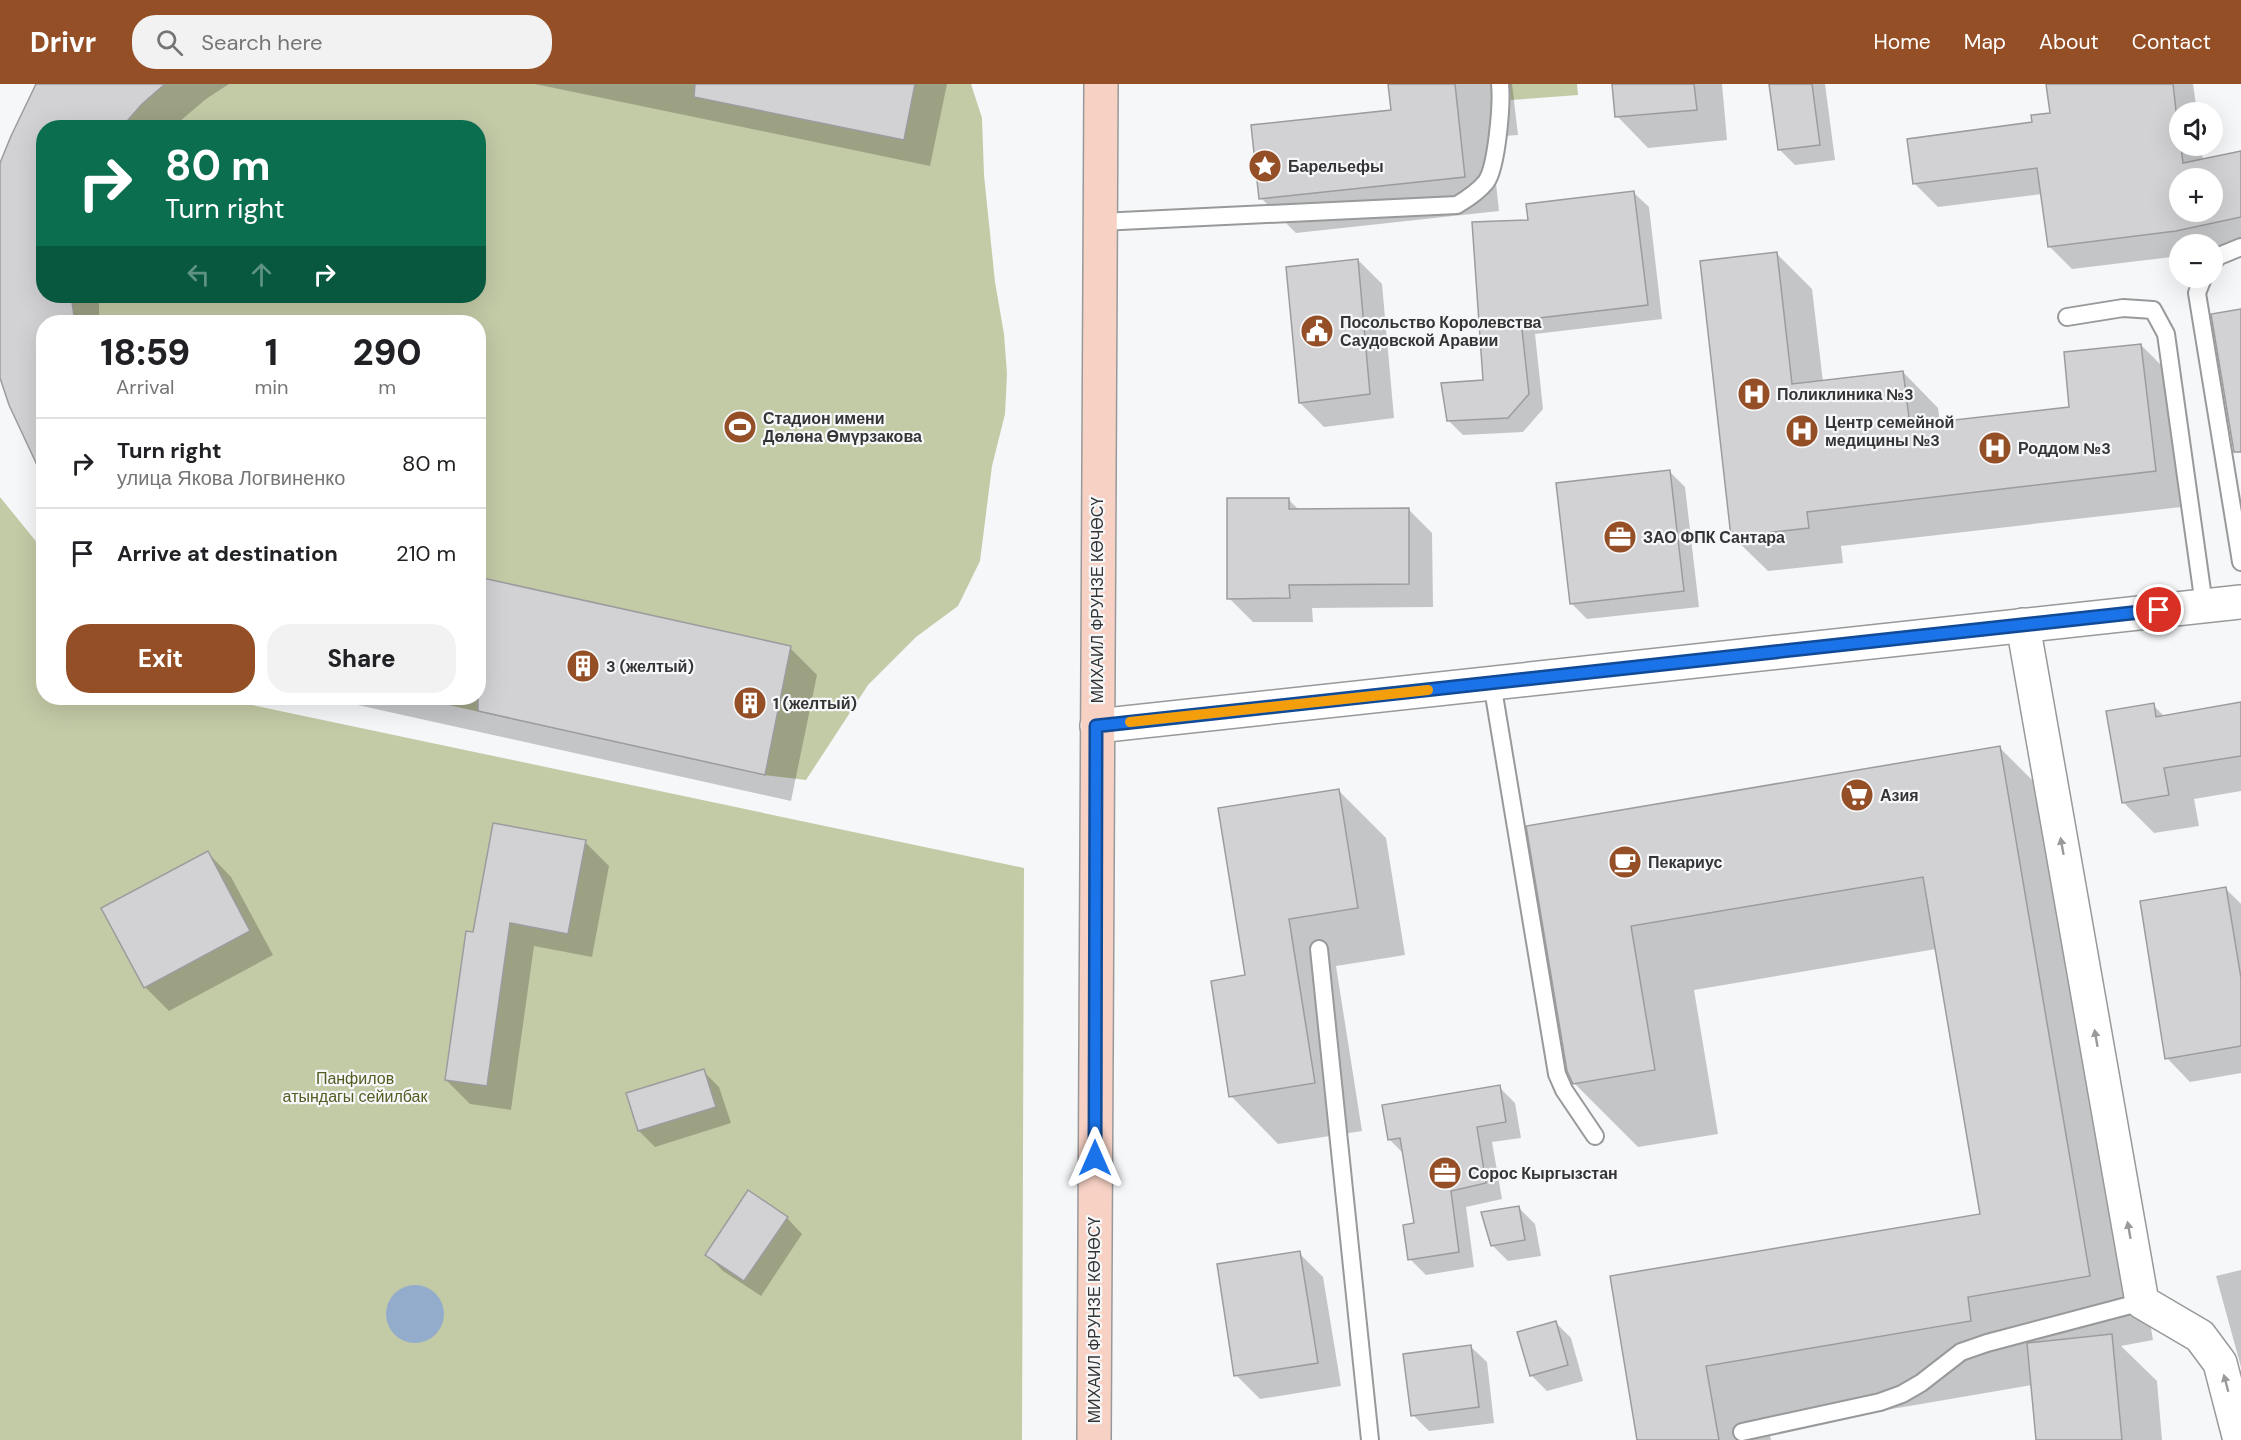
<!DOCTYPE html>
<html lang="en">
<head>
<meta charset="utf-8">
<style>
	body { margin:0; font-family:"DM Sans",sans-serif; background:#f2f2f2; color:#202124; height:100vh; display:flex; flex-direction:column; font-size:22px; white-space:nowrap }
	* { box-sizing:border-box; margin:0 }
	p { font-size:20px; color:#757577 }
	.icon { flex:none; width:33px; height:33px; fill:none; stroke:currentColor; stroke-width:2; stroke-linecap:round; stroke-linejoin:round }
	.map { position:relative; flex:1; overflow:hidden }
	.drawer { position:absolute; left:36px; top:231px; width:450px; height:390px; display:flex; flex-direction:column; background:#fff; border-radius:24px; box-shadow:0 6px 24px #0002 }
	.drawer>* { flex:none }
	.top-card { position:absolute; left:36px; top:36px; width:450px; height:183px; border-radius:24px; box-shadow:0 6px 24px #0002; background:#0b6e4f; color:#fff; overflow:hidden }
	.buttons { position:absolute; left:2169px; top:18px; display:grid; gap:12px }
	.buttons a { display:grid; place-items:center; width:54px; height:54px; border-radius:50%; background:#fff; box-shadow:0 6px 24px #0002; font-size:30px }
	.pin { position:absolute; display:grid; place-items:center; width:51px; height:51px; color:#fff; margin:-26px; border:3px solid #fff; border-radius:50%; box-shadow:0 2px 6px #0007 }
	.me { position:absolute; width:66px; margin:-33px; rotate:0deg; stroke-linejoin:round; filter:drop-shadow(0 0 4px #0008) }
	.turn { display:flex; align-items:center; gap:21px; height:126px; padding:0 30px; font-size:27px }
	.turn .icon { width:78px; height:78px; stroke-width:2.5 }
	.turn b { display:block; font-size:42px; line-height:51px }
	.lanes { display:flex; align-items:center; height:57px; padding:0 30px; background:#0003; justify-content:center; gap:30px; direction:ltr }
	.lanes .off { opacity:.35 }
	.eta { display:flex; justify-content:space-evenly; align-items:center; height:102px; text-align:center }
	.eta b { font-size:36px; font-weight:800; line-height:42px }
	.action { display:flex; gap:12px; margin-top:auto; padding:12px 30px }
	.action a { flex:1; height:69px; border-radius:24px; background:#954f26; color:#fff; font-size:24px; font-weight:800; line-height:69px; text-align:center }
	.action a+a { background:#f2f2f2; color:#202124 }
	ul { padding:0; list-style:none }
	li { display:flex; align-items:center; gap:18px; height:90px; padding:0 30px; border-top:2px solid #e0e0e0 }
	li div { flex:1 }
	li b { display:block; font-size:22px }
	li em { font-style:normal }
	header { display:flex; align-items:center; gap:36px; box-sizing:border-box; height:84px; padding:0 30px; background:#954f26; color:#fff }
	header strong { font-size:28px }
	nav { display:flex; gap:33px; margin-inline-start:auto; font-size:21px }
	.search { width:420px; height:54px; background:#f2f2f2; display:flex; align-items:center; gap:15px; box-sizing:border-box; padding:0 21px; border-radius:24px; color:#757577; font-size:22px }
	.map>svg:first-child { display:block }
	.green { fill:#c3caa6; fill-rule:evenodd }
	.water { fill:#94accb }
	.shadow { fill:#0003; fill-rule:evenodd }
	.building { fill:#d2d2d4; stroke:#9c9c9e; stroke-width:1.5; fill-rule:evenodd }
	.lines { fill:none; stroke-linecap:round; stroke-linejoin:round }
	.service-casing { stroke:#97999a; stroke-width:20 }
	.minor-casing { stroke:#97999a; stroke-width:36 }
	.secondary-casing { stroke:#97999a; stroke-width:36 }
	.service { stroke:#fff; stroke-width:16 }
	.minor { stroke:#fff; stroke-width:33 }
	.secondary { stroke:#f7d1c4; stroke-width:33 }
	.oneway { fill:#9a9a9a }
	.route-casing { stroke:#114b97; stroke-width:15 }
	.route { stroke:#1a73e8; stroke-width:10 }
	.slow { stroke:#f59e0b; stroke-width:10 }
	.labels { text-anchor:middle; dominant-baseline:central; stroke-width:4.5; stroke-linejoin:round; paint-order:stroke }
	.poi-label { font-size:16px; font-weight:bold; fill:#343435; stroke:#f6f7f9; text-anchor:start }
	.street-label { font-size:16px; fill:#343435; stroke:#f6f7f9 }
	.park-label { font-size:16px; fill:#545c21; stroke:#f6f7f9 }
</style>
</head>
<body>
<header>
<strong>Drivr</strong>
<div class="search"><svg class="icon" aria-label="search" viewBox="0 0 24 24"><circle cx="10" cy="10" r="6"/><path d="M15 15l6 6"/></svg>Search here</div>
<nav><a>Home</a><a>Map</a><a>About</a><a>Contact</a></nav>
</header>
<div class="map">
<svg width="2241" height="1356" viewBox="0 0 2241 1356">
	<rect width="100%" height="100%" fill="#f6f7f9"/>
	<g class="green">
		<path d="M38,0h933l11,34 2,57 11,107 9,52 3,40 -2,40 -13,52 -12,95 -22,45 -42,31 -48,48 -62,95 -42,-5 -347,-77h61v-376h-434l-4,144c-16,-29 -30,-57 -40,-88v-215l11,-27zM44,44h434v168h-434z"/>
		<path d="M1510,0h67l1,11 -67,5z"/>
		<path d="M0,413l43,53 1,148h175l805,170 -2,572h-1022z"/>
	</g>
	<circle class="water" cx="415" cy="1230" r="29"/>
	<g class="shadow">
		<path d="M40,0h189l-23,15 -34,29h-128v168h55v26h-55l-44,45v-199z"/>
		<path d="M535,0h412l-17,82z"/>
		<path d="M1390,0h122l6,51 -27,2 8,74 -203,22 -35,-35 132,-86z"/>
		<path d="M1614,0h108l5,56 -79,8 -31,-32z"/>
		<path d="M1771,0h54l10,76 -40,5 -16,-16z"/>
		<path d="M2048,0h145l4,28h-17v34h21l2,15 38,-8v92l-29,6v-7h-32v12l-108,13 -23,-23 -7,-52 -104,13 -23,-23 137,-70zM2180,94h32v34h-32z"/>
		<path d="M1634,109l15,14 13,112 -127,15 8,75 -20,23 -60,3 -15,-15 37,-38 44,-160z"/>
		<path d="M1777,170l35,35 11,93 80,-10 35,36 2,15 131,-15 70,-63 35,35 14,126 -349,40 2,17 -75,8 -36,-35z"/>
		<path d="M1358,176l24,24 12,134 -70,9 -24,-24z"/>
		<path d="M1669,387l16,16 14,120 -112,12 -16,-16z"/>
		<path d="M1288,415l11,11 109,-1 24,24 1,74 -121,1 1,14h-60l-24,-24z"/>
		<path d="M790,564l27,27 -26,126 -465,-103h152z"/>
		<path d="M2241,620v87l-47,8 5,27 -45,7 -31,-31 30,-97 12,12z"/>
		<path d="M2000,664l64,64 89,528 -32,6 36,35 5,59h-125l-5,-55 -263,45 2,10h-133l-27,-162 370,-63 -45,-266 -242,41 24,144 -80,13 -64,-64 -46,-256z"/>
		<path d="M1338,706l48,48 19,117 -69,11 26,165 -84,13 -47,-48 15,-119z"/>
		<path d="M585,758l24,24 -17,91 -58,-11 -23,164 -41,-6 -24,-24 28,-146z"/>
		<path d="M208,769l23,24 42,78 -104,56 -24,-24z"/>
		<path d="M2226,805l15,15v169l-51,9 -23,-24z"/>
		<path d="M703,987l16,16 12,36 -76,24 -16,-16z"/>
		<path d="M1499,1003l16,16 6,35 -29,4 10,57 -36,8 8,60 -48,8 -16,-16 6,-34 -12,-71 -14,-14z"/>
		<path d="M1519,1124l16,16 6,32 -33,5 -16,-16z"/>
		<path d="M787,1134l15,16 -41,62 -38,-25 -16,-16z"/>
		<path d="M1299,1169l24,24 18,109 -81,13 -24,-24z"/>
		<path d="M2241,1186v97l-25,-91z"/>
		<path d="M1555,1238l16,16 12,43 -36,10 -16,-16z"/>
		<path d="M1470,1262l17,16 7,61 -65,8 -16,-16z"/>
	</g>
	<g class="building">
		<path d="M36,0h129l-23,20 -21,24h-77v168h27l4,26h-31v158l-35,-75 -9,-27v-215l11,-27z"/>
		<path d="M695,0h220l-11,56 -210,-43z"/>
		<path d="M1388,0h67l10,93 -206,22 -8,-74 140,-15z"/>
		<path d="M1612,0h82l3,26 -82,7z"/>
		<path d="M1769,0h43l8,61 -42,5z"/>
		<path d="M2046,0h127l7,62h1l2,17 58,-12v66l-65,14 -128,16 -11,-79 -124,16 -6,-45 125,-17 -1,-7 19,-2zM2180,94h32v34h-32z"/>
		<path d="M1634,107l14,114 -127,15 8,74 -21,24 -61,3 -6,-38 42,-3 -11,-158 56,-2 -2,-16z"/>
		<path d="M1777,168l15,132 111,-13 7,54 159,-18 -5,-55 77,-8 15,127 -349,41 2,16 -78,9 -31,-276z"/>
		<path d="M1358,175l12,135 -71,9 -13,-136z"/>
		<path d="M2241,225v143h-7l-23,-138z"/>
		<path d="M1670,386l14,121 -114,13 -14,-121z"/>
		<path d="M1227,414h62v11l120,-1v76l-120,1 1,13 -63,1z"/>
		<path d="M478,493l313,69 -26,129 -287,-64z"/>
		<path d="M2241,618v54l-77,12 5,27 -47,8 -16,-92 48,-8 2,14z"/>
		<path d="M2000,662l90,530 -122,21 3,24 -265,45 13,74h-82l-27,-164 370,-62 -57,-337 -292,49 24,144 -82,14 -6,-13 -41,-245z"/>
		<path d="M1339,705l19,119 -69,11 26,164 -86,14 -18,-116 34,-6 -27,-167z"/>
		<path d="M493,739l93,17 -18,94 -58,-11 -23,163 -42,-6 21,-149 7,1z"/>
		<path d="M208,767l42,80 -106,57 -43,-80z"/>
		<path d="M2226,803l15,91v68l-76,13 -25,-158z"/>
		<path d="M704,985l12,38 -78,24 -12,-38z"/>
		<path d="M1500,1001l6,37 -29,5 9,56 -35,8 8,61 -51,8 -5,-35 11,-2 -14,-85 -12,2 -6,-35z"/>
		<path d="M748,1106l40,27 -44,64 -39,-26z"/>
		<path d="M1519,1122l6,34 -34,6 -10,-34z"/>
		<path d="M1300,1167l18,112 -84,13 -17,-112z"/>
		<path d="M1556,1237l12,44 -38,11 -13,-44z"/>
		<path d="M2112,1250l10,106h-86l-9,-97z"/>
		<path d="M1471,1261l8,62 -68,9 -8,-62z"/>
	</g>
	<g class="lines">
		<g class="service-casing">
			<g id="service">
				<path d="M1100,138l357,-17c10,-6 21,-13 29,-23 11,-15 16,-79 14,-98"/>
				<path d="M2212,179l7,-7 22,-9"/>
				<path d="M2203,194l-6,15 44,269"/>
				<path d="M2067,233l56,-9 30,2 13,24 38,271"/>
				<path d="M1492,599l65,391 7,16 31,46"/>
				<path d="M1319,865l51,491"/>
				<path d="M1742,1348l138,-30 22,-8 19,-11 40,-31 26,-9 155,-41"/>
			</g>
		</g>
		<g class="minor-casing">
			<g id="minor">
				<path d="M2023,541l119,677 58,34 20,27 20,77"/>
				<path d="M1097,642l1144,-124"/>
			</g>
		</g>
		<g class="secondary-casing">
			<path id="secondary" d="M1094,1356l7,-1356"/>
		</g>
		<use href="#service" class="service"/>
		<use href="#minor" class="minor"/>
		<use href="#secondary" class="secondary"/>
	</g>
	<defs><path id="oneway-solid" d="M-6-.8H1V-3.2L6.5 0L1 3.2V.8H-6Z" transform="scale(1.5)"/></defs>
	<g class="oneway">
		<use href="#oneway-solid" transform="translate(2062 762) rotate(-100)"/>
		<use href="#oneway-solid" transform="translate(2096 954) rotate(-100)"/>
		<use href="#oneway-solid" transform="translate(2129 1146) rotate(-100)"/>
		<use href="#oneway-solid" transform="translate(2226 1299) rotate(-105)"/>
	</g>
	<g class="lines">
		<g class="route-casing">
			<path id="route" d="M1095,1074l1,-432 1063,-116"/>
		</g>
		<use href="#route" class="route"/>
		<path class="slow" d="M1130,638l298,-32"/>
	</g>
	<defs>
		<g id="sight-disc" transform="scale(1.725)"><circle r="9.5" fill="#954f26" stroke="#f6f7f9"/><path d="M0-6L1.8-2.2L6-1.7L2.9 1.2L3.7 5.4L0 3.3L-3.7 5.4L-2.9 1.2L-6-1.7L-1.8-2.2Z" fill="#fff"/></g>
		<g id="civic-disc" transform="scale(1.725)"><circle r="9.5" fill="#954f26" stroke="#f6f7f9"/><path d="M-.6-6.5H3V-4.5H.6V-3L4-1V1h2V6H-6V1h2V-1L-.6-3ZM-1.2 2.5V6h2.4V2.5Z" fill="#fff"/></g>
		<g id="hospital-disc" transform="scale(1.725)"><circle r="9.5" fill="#954f26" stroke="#f6f7f9"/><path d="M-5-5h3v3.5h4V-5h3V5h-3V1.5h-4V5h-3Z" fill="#fff"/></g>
		<g id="stadium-disc" transform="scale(1.725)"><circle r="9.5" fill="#954f26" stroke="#f6f7f9"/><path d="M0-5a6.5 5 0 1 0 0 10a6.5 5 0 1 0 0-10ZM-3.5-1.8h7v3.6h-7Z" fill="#fff"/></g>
		<g id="office-disc" transform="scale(1.725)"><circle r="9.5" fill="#954f26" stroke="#f6f7f9"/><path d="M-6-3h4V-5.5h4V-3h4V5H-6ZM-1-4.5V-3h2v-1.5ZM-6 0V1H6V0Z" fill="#fff"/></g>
		<g id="building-disc" transform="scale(1.725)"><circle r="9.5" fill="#954f26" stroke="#f6f7f9"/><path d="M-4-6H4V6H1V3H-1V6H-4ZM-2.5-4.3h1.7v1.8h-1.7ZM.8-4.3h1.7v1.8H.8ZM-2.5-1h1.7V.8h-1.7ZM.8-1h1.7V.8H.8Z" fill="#fff"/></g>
		<g id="supermarket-disc" transform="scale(1.725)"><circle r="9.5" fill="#954f26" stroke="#f6f7f9"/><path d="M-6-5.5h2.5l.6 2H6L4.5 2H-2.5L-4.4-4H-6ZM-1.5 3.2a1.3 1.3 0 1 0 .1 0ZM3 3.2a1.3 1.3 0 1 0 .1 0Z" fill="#fff"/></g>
		<g id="cafe-disc" transform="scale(1.725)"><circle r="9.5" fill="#954f26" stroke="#f6f7f9"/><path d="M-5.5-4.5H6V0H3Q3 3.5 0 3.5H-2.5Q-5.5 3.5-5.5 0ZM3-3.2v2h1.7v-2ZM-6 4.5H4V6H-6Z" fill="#fff"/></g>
	</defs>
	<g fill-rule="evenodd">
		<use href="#sight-disc" x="1265" y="82"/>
		<use href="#civic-disc" x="1317" y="247"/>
		<use href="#hospital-disc" x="1754" y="310"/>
		<use href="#stadium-disc" x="740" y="343"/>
		<use href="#hospital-disc" x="1802" y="347"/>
		<use href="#hospital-disc" x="1995" y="364"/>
		<use href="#office-disc" x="1620" y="453"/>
		<use href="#building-disc" x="583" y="582"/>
		<use href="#building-disc" x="750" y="619"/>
		<use href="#supermarket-disc" x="1857" y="711"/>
		<use href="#cafe-disc" x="1625" y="778"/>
		<use href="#office-disc" x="1445" y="1089"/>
	</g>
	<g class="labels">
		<g class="poi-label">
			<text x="1288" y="82">Барельефы</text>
			<text x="1340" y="238">Посольство Королевства<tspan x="1340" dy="18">Саудовской Аравии</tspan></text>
			<text x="1777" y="310">Поликлиника №3</text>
			<text x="763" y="334">Стадион имени<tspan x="763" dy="18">Дөлөна Өмүрзакова</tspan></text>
			<text x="1825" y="338">Центр семейной<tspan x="1825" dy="18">медицины №3</tspan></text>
			<text x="2018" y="364">Роддом №3</text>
			<text x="1643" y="453">ЗАО ФПК Сантара</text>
			<text x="606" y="582">3 (желтый)</text>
			<text x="773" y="619">1 (желтый)</text>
			<text x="1880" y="711">Азия</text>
			<text x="1648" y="778">Пекариус</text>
			<text x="1468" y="1089">Сорос Кыргызстан</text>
		</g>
		<g class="street-label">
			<text transform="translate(1097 516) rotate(-90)">МИХАИЛ ФРУНЗЕ КӨЧӨСҮ</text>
			<text transform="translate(1094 1236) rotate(-90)">МИХАИЛ ФРУНЗЕ КӨЧӨСҮ</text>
		</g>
		<g class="park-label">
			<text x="355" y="994">Панфилов<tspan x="355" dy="18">атындагы сейилбак</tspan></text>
		</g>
	</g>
</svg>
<div class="buttons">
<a><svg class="icon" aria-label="sound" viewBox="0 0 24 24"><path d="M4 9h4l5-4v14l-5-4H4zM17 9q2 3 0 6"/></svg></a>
<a>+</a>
<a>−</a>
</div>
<div class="pin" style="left:2159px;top:526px;background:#d93025"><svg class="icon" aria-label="arrive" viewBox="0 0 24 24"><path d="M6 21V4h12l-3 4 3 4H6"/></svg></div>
<svg class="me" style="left:1095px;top:1074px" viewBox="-20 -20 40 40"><path d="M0-17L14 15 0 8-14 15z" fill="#1a73e8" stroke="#fff" stroke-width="4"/></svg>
<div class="top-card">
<div class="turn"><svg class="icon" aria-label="right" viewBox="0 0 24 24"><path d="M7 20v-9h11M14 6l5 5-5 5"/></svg><div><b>80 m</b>Turn right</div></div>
<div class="lanes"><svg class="icon off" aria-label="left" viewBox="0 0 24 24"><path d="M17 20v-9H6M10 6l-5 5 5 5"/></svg><svg class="icon off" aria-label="ahead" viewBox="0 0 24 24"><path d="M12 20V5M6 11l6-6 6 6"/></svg><svg class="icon" aria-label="right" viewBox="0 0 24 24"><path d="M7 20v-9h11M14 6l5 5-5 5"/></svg></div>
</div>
<section class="drawer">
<div class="eta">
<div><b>18:59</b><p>Arrival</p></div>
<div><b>1</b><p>min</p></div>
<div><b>290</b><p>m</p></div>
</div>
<ul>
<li><svg class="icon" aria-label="right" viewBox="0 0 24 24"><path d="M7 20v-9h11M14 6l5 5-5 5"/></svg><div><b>Turn right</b><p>улица Якова Логвиненко</p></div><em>80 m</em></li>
<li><svg class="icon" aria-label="arrive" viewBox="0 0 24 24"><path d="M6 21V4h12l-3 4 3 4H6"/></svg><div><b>Arrive at destination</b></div><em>210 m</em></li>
</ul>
<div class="action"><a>Exit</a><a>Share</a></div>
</section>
</div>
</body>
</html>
